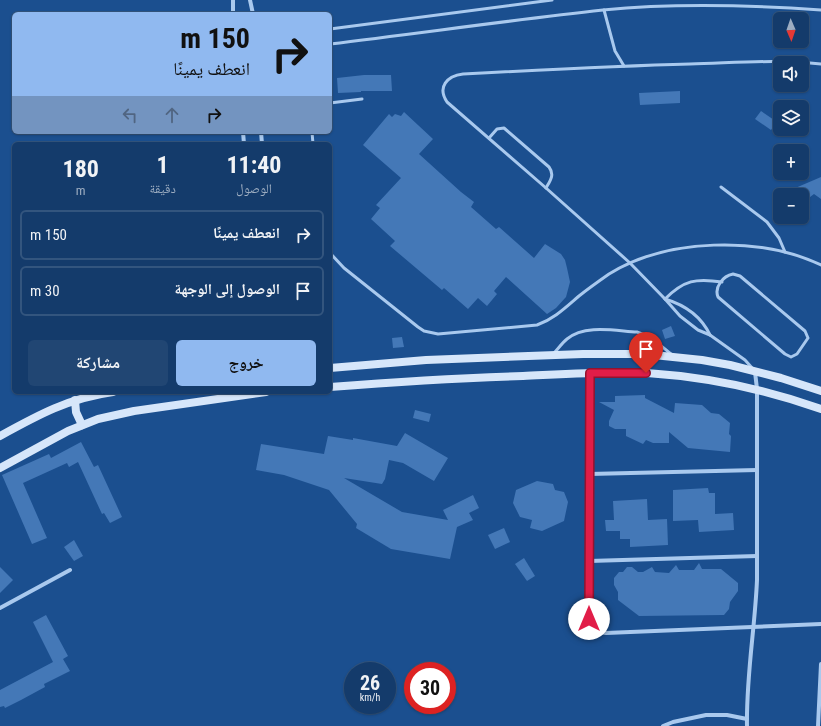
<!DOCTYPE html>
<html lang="ar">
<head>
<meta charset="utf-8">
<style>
	body { margin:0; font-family:"Roboto Condensed","Noto Naskh Arabic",sans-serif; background:#214673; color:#f1f3f6; direction:rtl; height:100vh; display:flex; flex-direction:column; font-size:15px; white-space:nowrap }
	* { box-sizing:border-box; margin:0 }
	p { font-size:13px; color:#9dadc1 }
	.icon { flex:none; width:22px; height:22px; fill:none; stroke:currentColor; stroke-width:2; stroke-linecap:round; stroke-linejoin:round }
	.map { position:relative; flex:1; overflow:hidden; direction:ltr }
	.panel { position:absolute; left:12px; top:142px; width:320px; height:252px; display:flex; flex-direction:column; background:#143b6b; border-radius:6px; box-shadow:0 1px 3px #0004,0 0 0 1px #33557e; direction:rtl }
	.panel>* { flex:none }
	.top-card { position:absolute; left:12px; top:12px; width:320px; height:122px; border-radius:6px; box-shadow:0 1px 3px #0004,0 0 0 1px #33557e; direction:rtl; background:#90b9f0; color:#111; overflow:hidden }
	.needle { width:26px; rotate:178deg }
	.buttons { position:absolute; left:773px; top:12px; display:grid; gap:8px }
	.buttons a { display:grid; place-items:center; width:36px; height:36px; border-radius:6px; background:#143b6b; box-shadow:0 1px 3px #0004,0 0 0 1px #33557e; font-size:20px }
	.speed { position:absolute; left:344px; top:662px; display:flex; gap:8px; font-size:20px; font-weight:700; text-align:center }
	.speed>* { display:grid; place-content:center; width:52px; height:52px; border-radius:50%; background:#143b6b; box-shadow:0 1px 3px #0004,0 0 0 1px #33557e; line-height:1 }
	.speed small { font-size:10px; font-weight:400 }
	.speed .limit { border:6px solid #d22; background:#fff; color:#111 }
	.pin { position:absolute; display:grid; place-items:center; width:34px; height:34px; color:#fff; margin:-41px -17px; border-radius:50% 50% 50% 0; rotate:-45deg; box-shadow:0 0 4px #0007 }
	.pin .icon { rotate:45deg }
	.me { position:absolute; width:44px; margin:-22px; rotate:0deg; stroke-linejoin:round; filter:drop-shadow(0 0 3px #0008) }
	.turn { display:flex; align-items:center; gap:14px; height:84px; padding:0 16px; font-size:18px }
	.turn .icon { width:52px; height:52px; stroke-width:2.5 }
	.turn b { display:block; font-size:28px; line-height:34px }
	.lanes { display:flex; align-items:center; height:38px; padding:0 16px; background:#0003; justify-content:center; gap:20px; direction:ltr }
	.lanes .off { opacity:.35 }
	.eta { display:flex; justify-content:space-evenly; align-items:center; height:68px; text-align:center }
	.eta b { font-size:24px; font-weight:700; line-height:28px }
	.button { display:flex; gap:8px; margin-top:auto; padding:8px 16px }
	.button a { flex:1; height:46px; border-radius:6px; background:#90b9f0; color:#111; font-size:16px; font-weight:700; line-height:46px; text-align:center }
	.button a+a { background:#214673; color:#f1f3f6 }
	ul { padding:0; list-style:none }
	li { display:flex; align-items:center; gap:12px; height:50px; margin:0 8px 6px; padding:0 8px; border:2px solid #33557e; border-radius:6px }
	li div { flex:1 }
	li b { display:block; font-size:15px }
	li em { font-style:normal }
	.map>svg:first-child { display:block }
	.building { fill:#4478b7 }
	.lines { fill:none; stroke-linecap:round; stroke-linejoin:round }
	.lane { stroke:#a9c9ee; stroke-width:3 }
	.street { stroke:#a9c9ee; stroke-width:4 }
	.secondary { stroke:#d6e6fa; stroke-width:8 }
	.route-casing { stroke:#92132f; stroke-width:10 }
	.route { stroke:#e11d48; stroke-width:7 }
</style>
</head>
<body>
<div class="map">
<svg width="821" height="726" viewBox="0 0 821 726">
	<rect width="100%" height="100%" fill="#1b4f8f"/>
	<g class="building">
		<path d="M364,75h27l1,16h-31v1l-23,1 -1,-15z"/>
		<path d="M680,91v12l-40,2 -1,-12z"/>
		<path d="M761,111l16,11 -6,8 -16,-11z"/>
		<path d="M404,112l29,27 -14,15 42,38 13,10 -3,5 25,22 3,-2 35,31 11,-14 16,10 4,6 2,8 3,14 -4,15 -10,11 -9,6 -41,-37 -12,14 3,3 -10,12 -9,-8 -10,11 -24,-21 -2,2 -52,-44 5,-5 -24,-22 9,-11 -4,-3 25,-27 -38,-33 26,-31 3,3 3,-3 6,2z"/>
		<path d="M821,177v22l-7,-5 -12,9v-8h-23z"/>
		<path d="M671,326l4,10 -10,3 -3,-9z"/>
		<path d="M402,337l2,10 -11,1 -1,-10z"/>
		<path d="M645,395v3l29,15 1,-10 27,2 9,8 8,1 11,9 -1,11 2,2 -1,16 -42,-4 -19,-16v11h-16l-7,-3 -3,4 -17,-8v-7h-11l-6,-3v-5l5,-11 -15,-8h16v-6z"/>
		<path d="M415,410l16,4 -2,8 -16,-4z"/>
		<path d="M405,433l43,25 -14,23 -31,-18 -14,-3 -4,19 -3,5 -38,-6 58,34 46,8 -5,-10 30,-15 6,13 -10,5 4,7 -16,7 -7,32 -59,-10 -35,-21 1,-4 -28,-34 -45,-15 -28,-5 5,-26 63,10 4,-18 25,4v-2l44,8z"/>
		<path d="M81,442l13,25 4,-2 24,52 -12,6 -6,-10 -2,1 -24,-52 -9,5 -2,-4 -44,20 24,55 -15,6 -30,-69 47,-21 2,4z"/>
		<path d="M537,481l16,3 2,6 9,2 4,10 -4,19 -22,10 -12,-3 2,-8 -12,-3 -7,-14 3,-13z"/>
		<path d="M708,488l1,5h6v21l18,-1 1,17 -35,2 -1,-12 -25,1v-31z"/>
		<path d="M647,499l1,21 19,-1 1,26 -38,2v-8h-10v-8h-14l-1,-11h9l-1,-19z"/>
		<path d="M504,528l6,14 -15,7 -7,-14z"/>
		<path d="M74,540l9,16 -9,5 -10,-14z"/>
		<path d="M524,558l11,18 -8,5 -12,-17z"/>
		<path d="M699,563l3,6h19l17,14v8l-8,11 -1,7 -5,6 -85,1 -21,-16v-8l-4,-7v-7l5,-6h4l4,-5h5l6,5h5l9,-5 3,5 14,1 7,-8 3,5h15z"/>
		<path d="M0,567l13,13 -13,13z"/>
		<path d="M46,615l22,41 -5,3 7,12 -26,13 1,3 -24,13 -16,8 -1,-2 -4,1v-17l53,-28 -20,-40z"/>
	</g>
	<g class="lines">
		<g class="lane">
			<path d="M604,10l11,41 9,15"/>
			<path d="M330,29l222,-29"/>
			<path d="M330,44c91,-11 182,-24 273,-34 72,-7 146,-5 218,0"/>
			<path d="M330,103l32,-4"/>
			<path d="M312,132l1,12"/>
			<path d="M489,138l8,-9 7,-1 45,39c6,8 1,14 -3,21"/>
			<path d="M721,187l46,35 12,16 6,14"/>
			<path d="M330,253l14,15 74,59 6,4 14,3 99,-9c17,-6 29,-18 42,-29 10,-8 20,-15 30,-22 58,-36 151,-38 212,-9"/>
			<path d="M733,274l7,2 65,55 3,7 -11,16 -6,3 -6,-3 -67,-57c-4,-10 5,-21 15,-23z"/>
			<path d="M665,299c19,-19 31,-21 57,-17"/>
			<path d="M665,299c20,6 36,17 45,36"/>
			<path d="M554,353c4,-4 8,-10 13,-14 18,-15 49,-8 70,-7 14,4 23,13 34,22"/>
			<path d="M753,369l-8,-9 -35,-25 -12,-5 -18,-14 -15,-17 -35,-36 -84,-75 -99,-86c-10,-15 0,-26 16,-28 76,-4 152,-8 227,-10 44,-1 88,-5 131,0"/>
		</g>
		<g class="street">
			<path d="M250,0l3,14"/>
			<path d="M233,14v-14"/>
			<path d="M243,132l1,12"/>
			<path d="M261,132l1,12"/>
			<path d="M590,373l-1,246c2,9 8,13 17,14l215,-9"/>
			<path d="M589,474l168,-4"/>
			<path d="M589,561l168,-5"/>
			<path d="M0,608l70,-38"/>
			<path d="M663,726l10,-4 33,-7h21l20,4"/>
			<path d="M747,726c-1,-49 8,-98 10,-146v-191l-2,-17"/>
			<path d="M818,726l3,-62"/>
		</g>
		<g class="secondary">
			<path d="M330,368l96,-8 157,-6h61l58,6 28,5 51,13 40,13"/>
			<path d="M330,387c64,-5 129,-9 193,-11 41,-2 83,-5 124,-3 60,4 118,16 174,36"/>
			<path d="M75,400l1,12 6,13"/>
			<path d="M0,436c38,-21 69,-38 113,-44"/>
			<path d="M0,468l68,-37 30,-12 36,-8 132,-19"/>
		</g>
	</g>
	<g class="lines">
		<g class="route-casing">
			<path id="route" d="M589,619l1,-246h56"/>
		</g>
		<use href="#route" class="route"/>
	</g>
</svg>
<div class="buttons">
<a><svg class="needle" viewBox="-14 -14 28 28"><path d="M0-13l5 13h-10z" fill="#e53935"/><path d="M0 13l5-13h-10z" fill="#9dadc1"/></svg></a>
<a><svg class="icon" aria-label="sound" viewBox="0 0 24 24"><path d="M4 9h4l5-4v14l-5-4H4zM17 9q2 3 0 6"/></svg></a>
<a><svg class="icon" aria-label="layers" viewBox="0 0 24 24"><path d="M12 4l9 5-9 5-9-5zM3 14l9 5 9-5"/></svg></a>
<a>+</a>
<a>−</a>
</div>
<div class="speed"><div>26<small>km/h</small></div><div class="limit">30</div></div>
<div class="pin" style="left:646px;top:373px;background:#d93025"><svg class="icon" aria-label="arrive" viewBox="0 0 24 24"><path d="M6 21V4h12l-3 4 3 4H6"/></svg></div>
<svg class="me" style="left:589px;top:619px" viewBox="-20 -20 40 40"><circle r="19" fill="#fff"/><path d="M0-13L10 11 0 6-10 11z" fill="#e11d48"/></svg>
<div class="top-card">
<div class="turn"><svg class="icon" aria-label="right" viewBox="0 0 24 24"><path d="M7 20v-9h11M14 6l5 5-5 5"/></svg><div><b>150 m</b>انعطف يمينًا</div></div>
<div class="lanes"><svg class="icon off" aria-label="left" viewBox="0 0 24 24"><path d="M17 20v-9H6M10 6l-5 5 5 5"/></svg><svg class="icon off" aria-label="ahead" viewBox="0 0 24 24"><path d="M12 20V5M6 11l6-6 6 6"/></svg><svg class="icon" aria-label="right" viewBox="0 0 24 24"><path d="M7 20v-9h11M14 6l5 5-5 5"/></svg></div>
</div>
<section class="panel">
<div class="eta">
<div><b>11:40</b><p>الوصول</p></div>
<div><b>1</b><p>دقيقة</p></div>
<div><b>180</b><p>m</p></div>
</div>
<ul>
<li><svg class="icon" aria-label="right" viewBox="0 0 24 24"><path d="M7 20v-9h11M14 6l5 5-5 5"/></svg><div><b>انعطف يمينًا</b></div><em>150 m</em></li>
<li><svg class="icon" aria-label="arrive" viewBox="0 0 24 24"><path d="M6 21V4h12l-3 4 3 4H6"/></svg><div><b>الوصول إلى الوجهة</b></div><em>30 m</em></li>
</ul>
<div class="button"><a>خروج</a><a>مشاركة</a></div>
</section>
</div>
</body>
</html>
